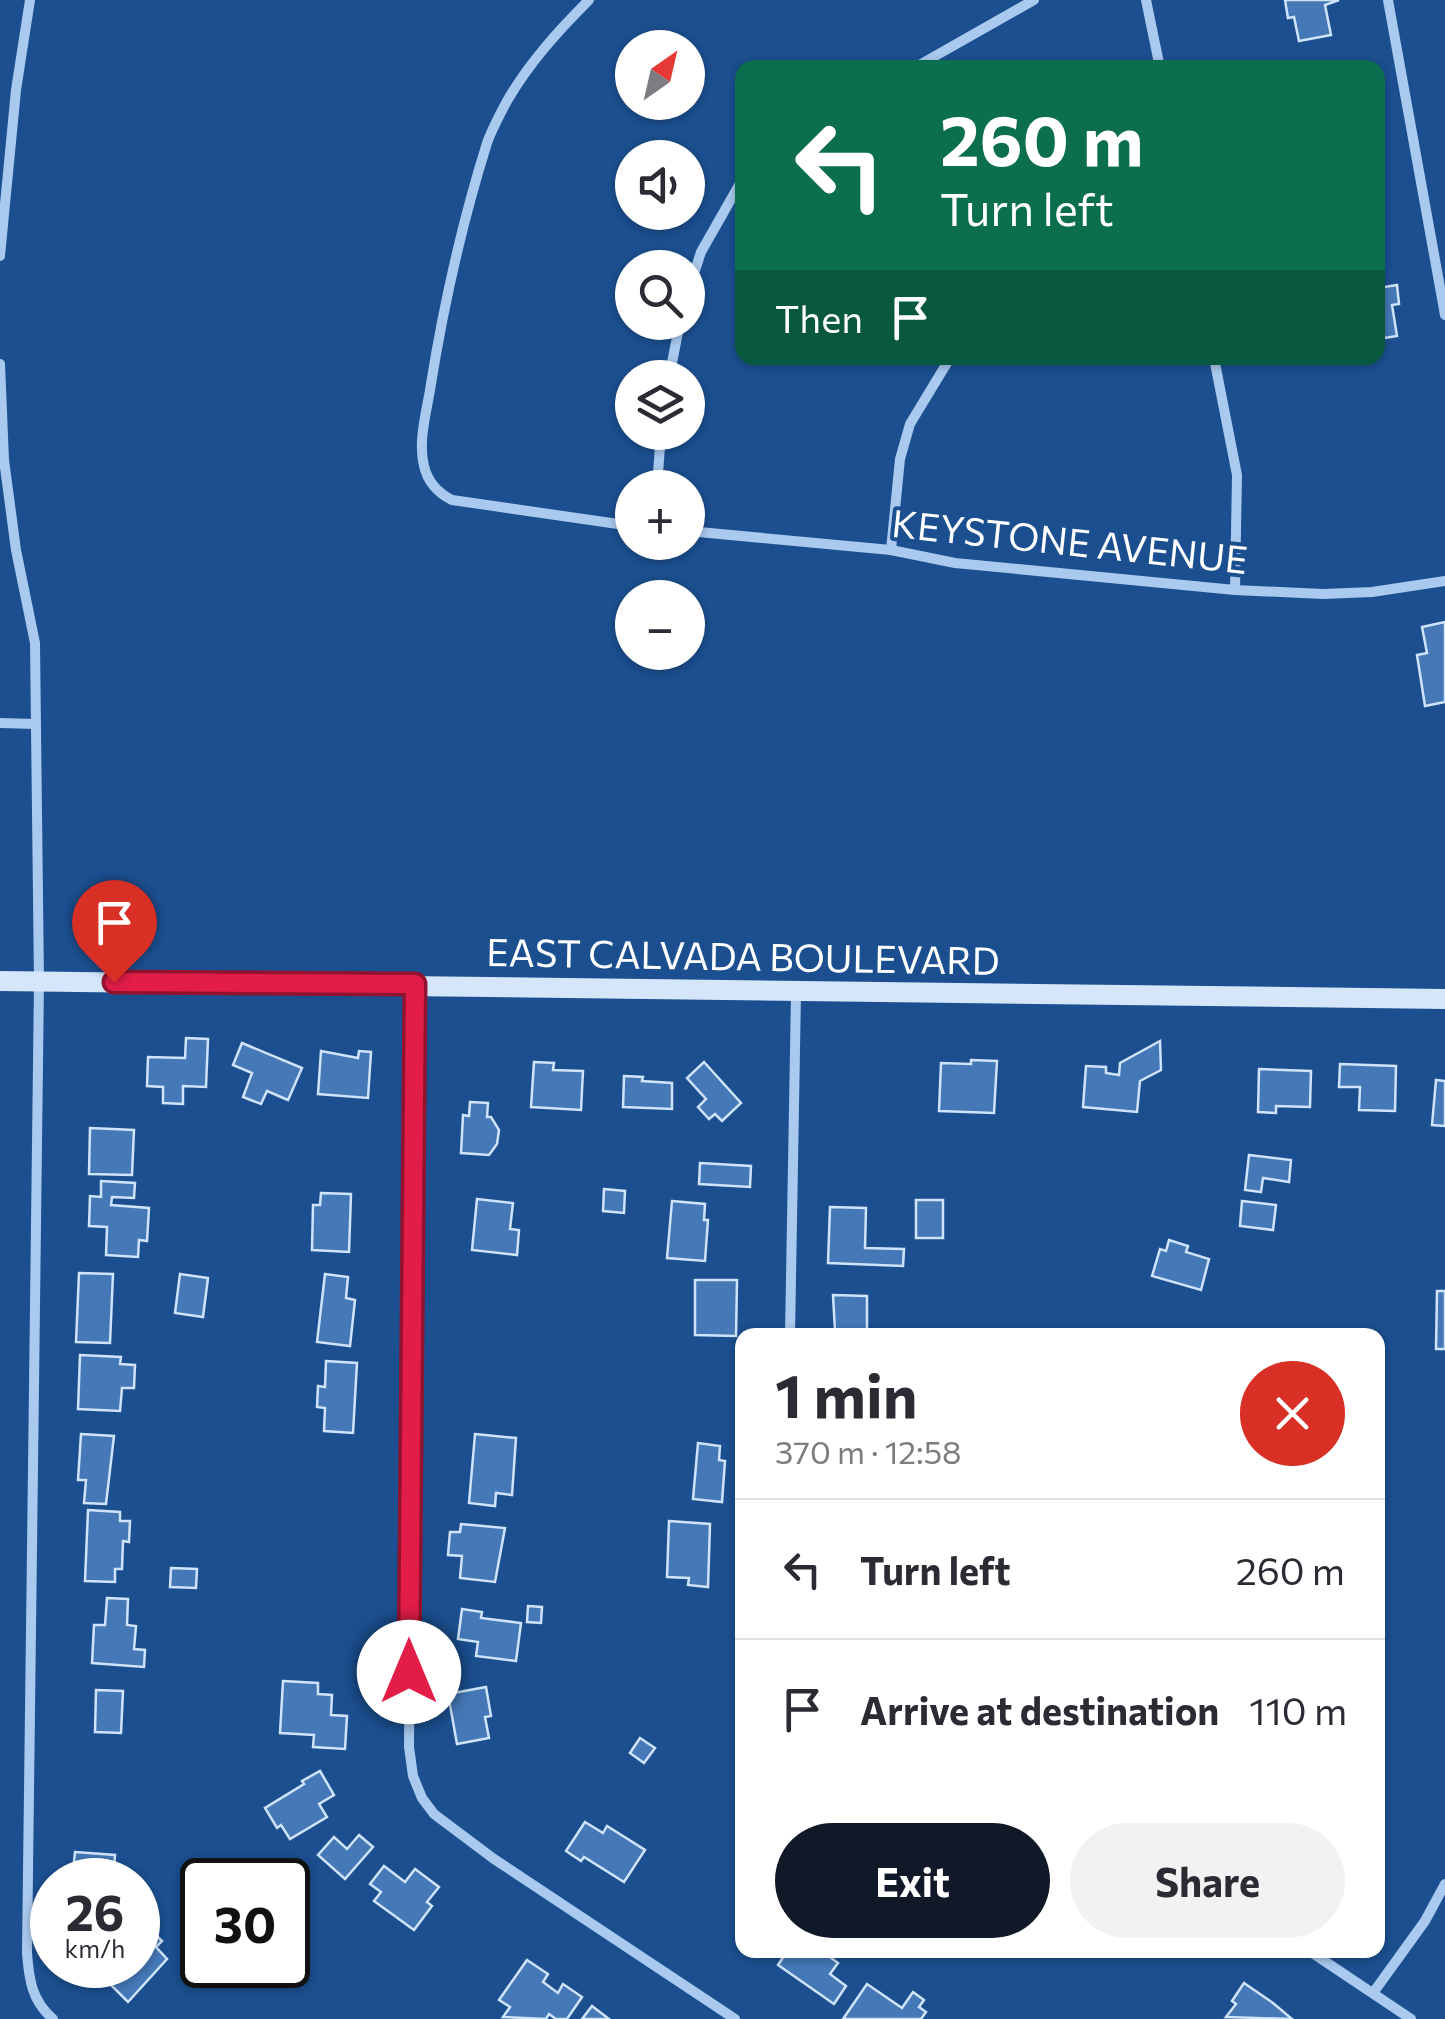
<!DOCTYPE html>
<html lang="en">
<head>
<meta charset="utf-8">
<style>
	body { margin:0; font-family:Commissioner,sans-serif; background:#f2f2f3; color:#2b2b33; height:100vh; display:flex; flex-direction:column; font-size:38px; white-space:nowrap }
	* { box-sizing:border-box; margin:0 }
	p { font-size:32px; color:#7c7c81 }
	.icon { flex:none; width:55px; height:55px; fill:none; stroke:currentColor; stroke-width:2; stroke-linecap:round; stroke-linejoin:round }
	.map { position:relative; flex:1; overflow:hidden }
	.sheet { position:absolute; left:735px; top:1328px; width:650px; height:630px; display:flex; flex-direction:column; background:#fff; border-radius:20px; box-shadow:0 2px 8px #0004 }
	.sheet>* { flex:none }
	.banner { position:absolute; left:735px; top:60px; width:650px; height:305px; border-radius:20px; box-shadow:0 2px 8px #0004; background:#0b6e4f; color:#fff; overflow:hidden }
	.needle { width:65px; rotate:34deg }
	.buttons { position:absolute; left:615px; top:30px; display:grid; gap:20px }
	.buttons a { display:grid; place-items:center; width:90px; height:90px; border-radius:50%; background:#fff; box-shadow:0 2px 8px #0004; font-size:50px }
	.speed { position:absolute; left:30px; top:1858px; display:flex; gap:20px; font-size:50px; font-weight:700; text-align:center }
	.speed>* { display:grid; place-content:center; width:130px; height:130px; border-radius:50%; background:#fff; box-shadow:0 2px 8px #0004; line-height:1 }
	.speed small { font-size:25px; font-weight:400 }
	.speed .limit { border:5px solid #111; border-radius:15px; background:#fff; color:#111 }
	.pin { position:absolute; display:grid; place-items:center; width:85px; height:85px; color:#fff; margin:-102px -42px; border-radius:50% 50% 50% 0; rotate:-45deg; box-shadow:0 0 10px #0007 }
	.pin .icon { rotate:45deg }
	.me { position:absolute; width:110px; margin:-55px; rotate:0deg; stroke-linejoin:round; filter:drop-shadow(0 0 8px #0008) }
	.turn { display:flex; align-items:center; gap:35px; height:210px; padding:0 40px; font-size:45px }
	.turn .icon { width:130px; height:130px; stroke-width:2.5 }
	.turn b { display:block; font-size:70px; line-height:85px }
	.then { display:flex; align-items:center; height:95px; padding:0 40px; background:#0003; gap:20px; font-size:38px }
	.round { display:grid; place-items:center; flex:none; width:105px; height:105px; border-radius:52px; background:#f2f2f3 }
	.summary { display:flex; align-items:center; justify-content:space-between; height:170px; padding:0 40px }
	h1 { font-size:60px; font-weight:700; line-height:75px }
	.action { display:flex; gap:20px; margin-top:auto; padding:20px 40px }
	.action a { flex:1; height:115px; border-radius:60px; background:#111827; color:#fff; font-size:40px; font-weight:700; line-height:115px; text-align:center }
	.action a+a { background:#f2f2f3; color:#2b2b33 }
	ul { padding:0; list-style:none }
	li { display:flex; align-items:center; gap:30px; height:140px; padding:0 40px; border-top:2px solid #e1e1e2 }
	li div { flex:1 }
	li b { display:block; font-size:38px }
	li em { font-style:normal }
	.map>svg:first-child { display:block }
	.building { fill:#4478b7; stroke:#cfe3fa; stroke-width:2.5 }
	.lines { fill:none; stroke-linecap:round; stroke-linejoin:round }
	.street { stroke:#a9c9ee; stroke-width:10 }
	.secondary { stroke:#d6e6fa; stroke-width:20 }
	.route-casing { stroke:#92132f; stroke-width:25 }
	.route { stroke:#e11d48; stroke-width:18 }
	.labels { text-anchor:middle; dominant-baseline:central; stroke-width:8; stroke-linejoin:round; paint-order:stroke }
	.street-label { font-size:38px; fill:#fff; stroke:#1b4f8f }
</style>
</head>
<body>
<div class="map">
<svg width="1445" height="2019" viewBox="0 0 1445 2019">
	<rect width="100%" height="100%" fill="#1b4f8f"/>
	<g class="building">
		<path d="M1285,0h54l-14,5 6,30 -32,6 -5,-24 -6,1z"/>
		<path d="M1397,285l2,19 -7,1 5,31 -19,3v-51z"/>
		<path d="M1445,622v80l-20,4 -8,-51 10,-2 -5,-26z"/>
		<path d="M186,1038l22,1 -2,48 -23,-1v18l-20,-1v-16l-16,-1 1,-29 37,1z"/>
		<path d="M1160,1041l1,29 -21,11 -3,31 -54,-5 3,-41 20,1v6l13,2 1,-12z"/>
		<path d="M242,1043l60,25 -14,32 -21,-9 -6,13 -18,-7 9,-24 -19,-8z"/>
		<path d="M321,1051l37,7 1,-7 12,1 -3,46 -50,-4z"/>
		<path d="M971,1060l26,1 -3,52 -55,-2 2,-48 30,1z"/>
		<path d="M534,1062l20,1 -1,7 30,1 -2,39 -50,-3z"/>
		<path d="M704,1062l37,41 -19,18 -7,-7 -6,5 -11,-12 8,-8 -19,-21z"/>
		<path d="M1340,1064l56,2 -1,45 -36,-1 1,-23h-21z"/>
		<path d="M1259,1069l52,2 -1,36 -34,-1v7l-18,-1z"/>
		<path d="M624,1076l19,1 -1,4 30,2v26l-49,-2z"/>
		<path d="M1436,1080l9,1v45l-13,-1z"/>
		<path d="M470,1102l18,1 -1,14h4l8,13 -2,14 -8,11 -28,-2 2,-38 6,1z"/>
		<path d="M90,1128l44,2 -2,45 -43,-1z"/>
		<path d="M1249,1155l42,5 -2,22 -26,-4 -2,14 -16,-2z"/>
		<path d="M700,1163l51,3 -1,21 -51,-3z"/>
		<path d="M101,1181l34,2 -1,15 -22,-1 -1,8 38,3 -2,33 -8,-1 -1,17 -32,-2 1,-28 -18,-1 1,-30 11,1z"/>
		<path d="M604,1189l21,2 -1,22 -21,-2z"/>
		<path d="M321,1193l30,1 -2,58 -37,-2 1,-45h7z"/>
		<path d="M477,1199l36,4 -3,26 9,1 -2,25 -45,-5z"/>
		<rect x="916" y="1200" width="27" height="38"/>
		<path d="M672,1201l33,3 -1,16h4l-3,41 -38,-3z"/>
		<path d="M1242,1201l34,4 -3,25 -33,-4z"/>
		<path d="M830,1207l36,1 -1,40 39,1 -1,17 -75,-3z"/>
		<path d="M1169,1240l19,6 -2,6 23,7 -8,31 -49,-14 8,-27 6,2z"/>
		<path d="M79,1273l34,1 -3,69 -34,-1z"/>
		<path d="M180,1274l28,4 -5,39 -28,-4z"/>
		<path d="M325,1274l23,3 -2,21 9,2 -5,46 -33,-4z"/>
		<path d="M695,1280h42l-1,56 -41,-1z"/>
		<path d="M1437,1291h8v58h-9z"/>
		<path d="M833,1295l34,1v39h-21v-3l-11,-1z"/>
		<path d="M80,1355l41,2 -1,7 15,1 -1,23h-12l-2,23 -42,-2z"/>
		<path d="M326,1361l31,2 -4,70 -29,-2 1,-23 -8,-1 1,-21 7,1z"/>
		<path d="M81,1434l33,2 -8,68 -22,-1 2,-23h-8z"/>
		<path d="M475,1434l41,4 -4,57 -16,-2 -1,13 -26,-3z"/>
		<path d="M698,1443l22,3 -1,14 6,1 -3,41 -29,-3z"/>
		<path d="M88,1510l32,2v9h10l-1,21 -6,-1 -1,28h-7v13l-30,-1z"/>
		<path d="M669,1521l41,3 -2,63 -20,-2 1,-7 -22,-1z"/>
		<path d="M461,1524l44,4 -10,54 -35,-4 2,-22 -14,-1 2,-23h10z"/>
		<path d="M171,1568l26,1 -1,19 -26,-1z"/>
		<path d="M107,1598l21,1 -1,26 9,1 -2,23 11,1 -1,17 -52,-4 2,-38h11z"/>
		<path d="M528,1606l14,1 -1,16 -14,-1z"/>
		<path d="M462,1609l20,3 -1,6 40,5 -5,38 -40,-5 2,-14 -20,-3z"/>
		<path d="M283,1681l35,2v11l14,1 -1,20 16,1 -2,33 -32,-2 1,-12 -34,-2z"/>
		<path d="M486,1687l5,29 -6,1 4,21 -32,6 -9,-50z"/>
		<path d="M96,1690l27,1 -2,42 -26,-1z"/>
		<path d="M640,1738l15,10 -11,15 -14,-10z"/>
		<path d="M320,1771l14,24 -15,9 8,13 -37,22 -9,-14 -4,3 -12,-20 39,-24 -2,-3z"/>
		<path d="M585,1822l18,11 4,-7 38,24 -21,32 -40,-25 -3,4 -15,-10z"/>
		<path d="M359,1835l14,12 -28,32 -27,-24 16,-18 13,12z"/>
		<path d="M75,1852l40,3 -1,15 10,1 -1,9h-35v-8l-15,-1z"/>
		<path d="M384,1866l21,16 10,-13 24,18 -12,15 5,4 -18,24 -40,-29 7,-9 -11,-8z"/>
		<path d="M138,1924l3,3 4,-3 17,17 -6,6 11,12 -39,43 -17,-17 8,-7 -9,-10 3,-3h25z"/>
		<path d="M788,1950h42l-3,5 11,8 -8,11 16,12 -12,18 -56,-39z"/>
		<path d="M527,1960l21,14 -5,8 15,11 5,-9 19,13 -15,22h-11l-7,-5 -3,5 -43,-2 7,-10 -11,-7z"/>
		<path d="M1244,1983l29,20 19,16 -66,-2 10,-13 -4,-3z"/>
		<path d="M867,1984l35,24 11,-16 11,8 -5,7 7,5 -5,7h-78z"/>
		<path d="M592,2006l17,13h-27z"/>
	</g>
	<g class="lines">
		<g class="street">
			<path d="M589,0c-31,31 -60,63 -82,101 -7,13 -15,28 -20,42 -25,80 -44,165 -57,247 -4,24 -12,52 -6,76 4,17 14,27 28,34l180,26"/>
			<path d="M1146,0l14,68"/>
			<path d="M1388,0l57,315"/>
			<path d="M914,68l120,-68"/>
			<path d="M0,256l16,-166 14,-90"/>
			<path d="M688,292l13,-40 41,-72"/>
			<path d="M1214,358l23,117 -2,115"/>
			<path d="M0,364l4,96 12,90 19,93 4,339 -12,971c2,27 5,48 26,66"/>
			<path d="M669,378l11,-56"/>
			<path d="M657,488l4,-56"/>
			<path d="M688,531l203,19 64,13 280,27 88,4 49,-2 73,-11"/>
			<path d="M891,550l9,-91 10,-35 40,-66"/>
			<path d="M0,723l36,1"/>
			<path d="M415,985l-6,762 4,29 9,22 12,16 60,45 241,160"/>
			<path d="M790,1335l6,-342"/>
			<path d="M1308,1950l103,69"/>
			<path d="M1373,1993l52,-72 20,-37"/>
		</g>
		<path class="secondary" d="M0,981l1445,18"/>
	</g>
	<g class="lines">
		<g class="route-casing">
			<path id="route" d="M114,982l301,2 -6,688"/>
		</g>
		<use href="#route" class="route"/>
	</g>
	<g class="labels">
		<g class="street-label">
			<text transform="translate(1070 540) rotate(6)">KEYSTONE AVENUE</text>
			<text transform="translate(743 955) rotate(1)">EAST CALVADA BOULEVARD</text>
		</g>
	</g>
</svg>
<div class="buttons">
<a><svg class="needle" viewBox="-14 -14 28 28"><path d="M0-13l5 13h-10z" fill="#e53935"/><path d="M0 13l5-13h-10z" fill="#7c7c81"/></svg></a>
<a><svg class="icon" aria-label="sound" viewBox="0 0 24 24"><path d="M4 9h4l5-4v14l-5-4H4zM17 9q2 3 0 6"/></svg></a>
<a><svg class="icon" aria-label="search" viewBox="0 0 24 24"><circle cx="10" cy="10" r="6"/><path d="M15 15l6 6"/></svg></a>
<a><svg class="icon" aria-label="layers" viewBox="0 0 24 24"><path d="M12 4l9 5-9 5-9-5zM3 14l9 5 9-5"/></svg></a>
<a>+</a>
<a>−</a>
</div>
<div class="speed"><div>26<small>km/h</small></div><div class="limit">30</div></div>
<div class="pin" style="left:114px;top:982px;background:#d93025"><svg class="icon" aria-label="arrive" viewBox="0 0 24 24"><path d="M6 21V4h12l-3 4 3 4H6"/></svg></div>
<svg class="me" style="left:409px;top:1672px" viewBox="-20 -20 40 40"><circle r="19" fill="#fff"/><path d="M0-13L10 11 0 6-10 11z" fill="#e11d48"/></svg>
<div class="banner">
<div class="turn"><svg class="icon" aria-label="left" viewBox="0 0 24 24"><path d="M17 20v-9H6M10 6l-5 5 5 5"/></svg><div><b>260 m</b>Turn left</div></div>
<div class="then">Then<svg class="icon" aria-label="arrive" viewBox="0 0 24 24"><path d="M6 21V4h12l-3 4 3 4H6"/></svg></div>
</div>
<section class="sheet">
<div class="summary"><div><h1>1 min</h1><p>370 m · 12:58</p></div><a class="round" style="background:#d93025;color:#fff"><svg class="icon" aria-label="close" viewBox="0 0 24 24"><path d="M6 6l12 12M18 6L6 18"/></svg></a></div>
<ul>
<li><svg class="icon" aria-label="left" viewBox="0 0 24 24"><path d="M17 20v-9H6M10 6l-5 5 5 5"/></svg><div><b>Turn left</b></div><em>260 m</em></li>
<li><svg class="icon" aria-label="arrive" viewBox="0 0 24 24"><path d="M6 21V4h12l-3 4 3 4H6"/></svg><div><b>Arrive at destination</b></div><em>110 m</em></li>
</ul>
<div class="action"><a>Exit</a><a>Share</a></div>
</section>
</div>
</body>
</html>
